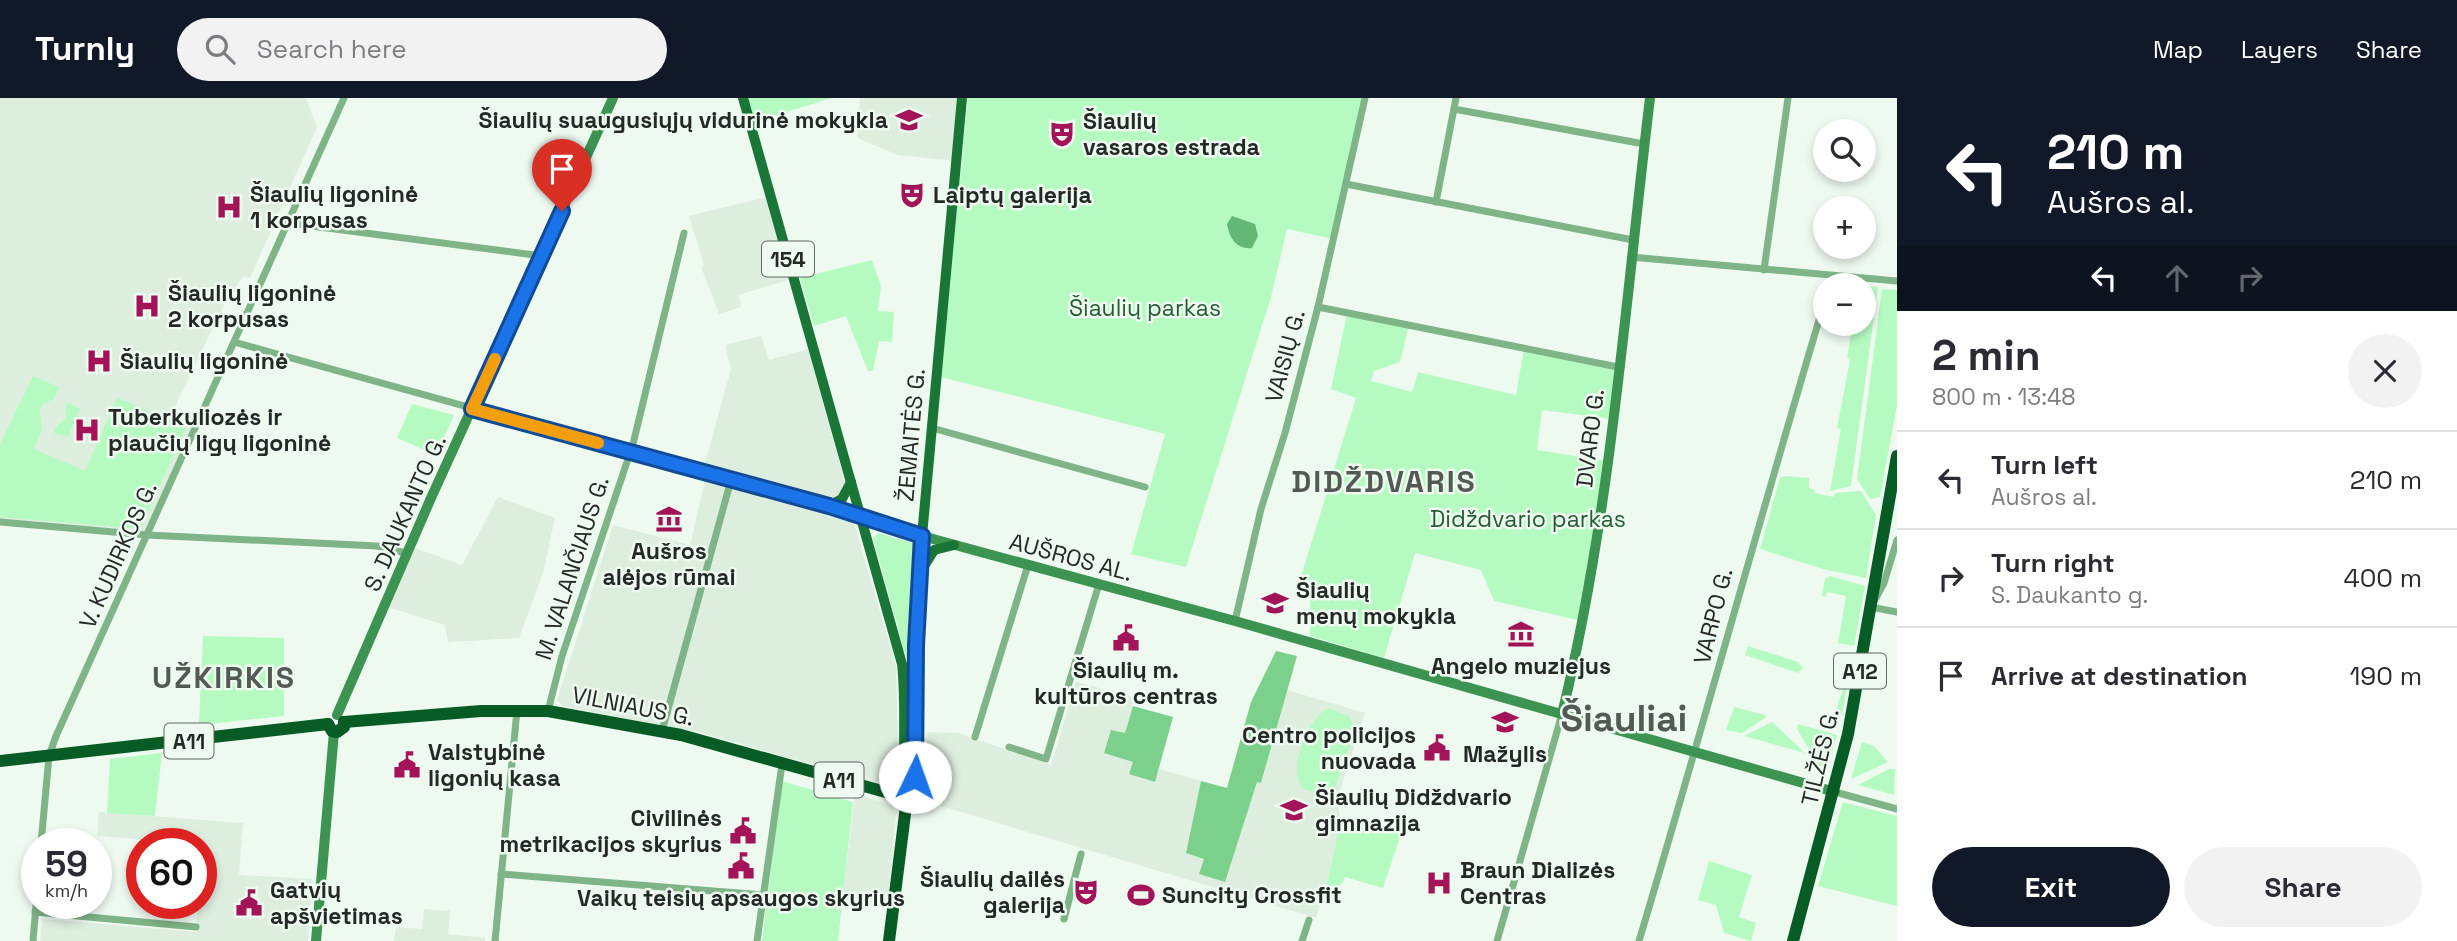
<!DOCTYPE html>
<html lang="en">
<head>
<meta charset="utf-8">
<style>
	body { margin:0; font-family:"Space Grotesk",sans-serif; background:#f2f2f3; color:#2b2b33; height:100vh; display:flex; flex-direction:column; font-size:26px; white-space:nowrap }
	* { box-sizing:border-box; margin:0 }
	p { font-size:23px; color:#7c7c81 }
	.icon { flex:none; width:38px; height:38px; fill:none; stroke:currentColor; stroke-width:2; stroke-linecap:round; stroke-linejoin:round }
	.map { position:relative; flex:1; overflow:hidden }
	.details { display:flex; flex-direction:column; background:#fff; width:560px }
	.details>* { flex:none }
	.top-card { background:#111827; color:#fff; overflow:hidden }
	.tools { position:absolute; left:1813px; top:21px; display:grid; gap:14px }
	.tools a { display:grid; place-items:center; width:63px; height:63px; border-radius:50%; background:#fff; box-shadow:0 4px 10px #0003; font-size:35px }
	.speed { position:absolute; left:21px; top:730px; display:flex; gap:14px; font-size:35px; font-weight:700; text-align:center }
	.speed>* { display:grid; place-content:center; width:91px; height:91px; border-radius:50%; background:#fff; box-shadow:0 4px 10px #0003; line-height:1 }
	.speed small { font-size:18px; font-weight:400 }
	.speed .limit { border:10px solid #d22; background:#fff; color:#111 }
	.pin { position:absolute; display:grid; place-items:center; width:60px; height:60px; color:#fff; margin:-72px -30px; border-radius:50% 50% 50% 0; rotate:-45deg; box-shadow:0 0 7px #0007 }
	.pin .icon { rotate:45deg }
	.me { position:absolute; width:77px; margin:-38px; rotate:3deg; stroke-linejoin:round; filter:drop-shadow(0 0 5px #0008) }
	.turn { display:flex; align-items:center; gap:24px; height:147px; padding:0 35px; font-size:32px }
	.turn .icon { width:91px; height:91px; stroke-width:2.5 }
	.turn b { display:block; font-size:49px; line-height:60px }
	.lanes { display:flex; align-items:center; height:66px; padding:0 35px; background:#0003; justify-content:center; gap:35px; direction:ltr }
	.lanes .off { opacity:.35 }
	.round { display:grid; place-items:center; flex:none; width:74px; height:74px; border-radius:37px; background:#f2f2f3 }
	.head { display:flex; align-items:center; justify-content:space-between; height:119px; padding:0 35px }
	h1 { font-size:42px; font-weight:600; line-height:52px }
	.cta { display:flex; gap:14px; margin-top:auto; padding:14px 35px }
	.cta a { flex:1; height:80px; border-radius:42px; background:#111827; color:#fff; font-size:28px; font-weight:600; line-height:80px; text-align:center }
	.cta a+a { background:#f2f2f3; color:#2b2b33 }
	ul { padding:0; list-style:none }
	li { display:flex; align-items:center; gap:21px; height:98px; padding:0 35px; border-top:2px solid #e1e1e2 }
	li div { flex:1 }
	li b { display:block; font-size:26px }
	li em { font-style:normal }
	header { display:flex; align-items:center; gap:42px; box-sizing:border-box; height:98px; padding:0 35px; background:#111827; color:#fff }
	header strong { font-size:33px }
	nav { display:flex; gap:38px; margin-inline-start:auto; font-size:24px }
	.search { width:490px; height:63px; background:#f2f2f3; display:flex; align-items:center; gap:18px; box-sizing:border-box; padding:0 24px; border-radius:38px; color:#7c7c81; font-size:26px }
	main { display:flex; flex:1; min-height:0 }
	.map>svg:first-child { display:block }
	.built { fill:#ddeedf }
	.green { fill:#b5fbc1 }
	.forest { fill:#7bd18c }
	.water { fill:#63b875 }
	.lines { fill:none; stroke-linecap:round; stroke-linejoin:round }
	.street { stroke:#7fb488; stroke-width:7 }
	.secondary { stroke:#3c9352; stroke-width:10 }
	.primary { stroke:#197637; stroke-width:10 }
	.highway { stroke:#075c26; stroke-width:12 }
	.route-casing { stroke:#114b97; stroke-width:18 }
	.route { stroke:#1a73e8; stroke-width:12 }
	.slow { stroke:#f59e0b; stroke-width:12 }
	.labels { text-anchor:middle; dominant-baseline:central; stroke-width:5; stroke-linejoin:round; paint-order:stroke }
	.shield { fill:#eef9f0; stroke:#616763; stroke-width:2 }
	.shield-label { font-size:21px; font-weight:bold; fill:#252926 }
	.poi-label { font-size:23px; font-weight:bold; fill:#252926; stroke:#eef9f0; text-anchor:start }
	.park-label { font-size:23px; fill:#225d31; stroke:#eef9f0 }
	.street-label { font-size:23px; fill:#252926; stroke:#eef9f0 }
	.district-label { font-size:30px; font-weight:bold; letter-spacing:2px; fill:#525a53; stroke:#eef9f0 }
	.town-label { font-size:37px; font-weight:bold; fill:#525a53; stroke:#eef9f0 }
</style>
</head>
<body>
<header>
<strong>Turnly</strong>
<div class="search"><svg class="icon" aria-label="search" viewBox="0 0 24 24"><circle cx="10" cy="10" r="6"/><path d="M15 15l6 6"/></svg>Search here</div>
<nav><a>Map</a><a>Layers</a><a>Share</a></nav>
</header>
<main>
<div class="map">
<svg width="1897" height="843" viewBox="0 0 1897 843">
	<rect width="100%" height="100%" fill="#eef9f0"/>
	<g class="built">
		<path d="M0,0h306l11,29 -67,151 -7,-2 -19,29 -53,110 23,13 -47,107 -147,-13z"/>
		<path d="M860,0h102l-6,63 -58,-6 -41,-17z"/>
		<path d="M771,98l23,82 -55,17 2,12 -22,7 -18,-47 3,-2 -15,-49z"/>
		<path d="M761,238l8,24 39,-11 38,138 -4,7 -14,7 -124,-35 27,-97 -6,-24z"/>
		<path d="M705,382l149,43 42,143 3,105 -7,9 -10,4 -181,-51 -138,-27 -6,-6 56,-175 77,20z"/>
		<path d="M498,399l57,21 -12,55 -24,65 -71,4 -3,-17 -61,-19 26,-60 52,19z"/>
		<path d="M1076,584l59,15 -10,36 8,29 -3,12 24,8 5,-13 42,12 -15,72 71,-71h5l25,-92 78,23 -28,87 4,20 -15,68 -10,30 -395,-118 7,-68 30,1 93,32z"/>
		<path d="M855,696l36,11 5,9 -9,93 -45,-5z"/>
		<path d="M99,714l144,11 -4,52 74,4 -5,62h-268l2,-22 154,13 2,-29h3v-59l-104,-8z"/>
		<path d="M424,811l26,2 -2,23 37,4v3h-91l2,-14 26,2z"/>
	</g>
	<g class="green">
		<path d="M743,0h89l-82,25z"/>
		<path d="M968,0h397l-32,141 -46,-10 -16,68 -85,270 -55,-13 34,-120 -228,-58 17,-193 6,-1z"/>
		<path d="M872,162l9,26 -3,25 16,1 -2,30 -13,-1 -6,30h-5l-22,-55 -32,10 -14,-48z"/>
		<path d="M1864,188l14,1 -27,199 -21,5 11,-62 -4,-1 13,-68 -3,-3 6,-33h11z"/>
		<path d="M1882,191l15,1v115l-17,92 -10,2 -13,-20z"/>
		<path d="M1347,216l62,12 -9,36 -26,9 -3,10 41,11 6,-20 98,23 8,-47 94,19 -6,52 -70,-9 -5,40 70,11 -25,160 -88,-20 -13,-31 -66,-17 -31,105 -74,-22v-50l-11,-3 57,-185 -25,-9z"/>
		<path d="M33,278l26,11 -5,12 -11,5 -3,6 2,19 -8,20 51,22 32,-73 67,27 2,4 -46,100 -140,-12v-73z"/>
		<path d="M66,304l14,7 -12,28 -13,-4v-5l11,-10z"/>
		<path d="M412,306l42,11 -18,40 -39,-17z"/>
		<path d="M1786,378l23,2v10l6,2 -1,3 20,4 1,-4 26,-2 15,24 -10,63 -43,-9 -63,-20 20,-71z"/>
		<path d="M878,435l35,10 4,6 -9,115 -35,-126z"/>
		<path d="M1830,478l35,10 -11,60 -16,-3 8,-47 -19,-4 -1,5 -4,-1 3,-17z"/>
		<path d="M203,538l81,2v78l-85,9z"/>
		<path d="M1748,548l50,16 5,6 -5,5 -53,-18z"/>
		<path d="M1844,555l9,1 -11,61 -6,-4 8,-25 -8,-2z"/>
		<path d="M1734,609l32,8 -1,3 -23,15 -16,-3z"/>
		<path d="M1329,610l19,8 8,13 -21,59 -15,7 -18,-7c-14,-21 5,-70 27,-80z"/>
		<path d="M1772,624l33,31 -61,-17z"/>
		<path d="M1798,626l39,11 -10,33 -8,-2 -22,-37z"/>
		<path d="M1862,644l12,4 14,16 -37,17z"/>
		<path d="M162,655l-7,63 -48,-3 3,-54z"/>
		<path d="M1889,671h6l-1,26 -36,-10z"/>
		<path d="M782,683l71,21 -15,139h-76z"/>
		<path d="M1843,704l54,14v90l-79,-20z"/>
		<path d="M1341,722l61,11 -19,57 -38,-11 -4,8 -15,3z"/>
		<path d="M1709,763l43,14 -13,42 17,6 -5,18 -27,-8 -8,-28 -18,-5z"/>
	</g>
	<g class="forest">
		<path d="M1276,553l21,5 -36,127 -4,-1 -32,100 -26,-8 5,-15 -18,-6 15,-72 26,7 24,-86z"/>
		<path d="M1133,608l40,11 -18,65 -26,-8 4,-12 -29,-9 7,-23 14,3z"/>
	</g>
	<path class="water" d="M1232,118l23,8 3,12 -6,12c-16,2 -23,-11 -25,-24z"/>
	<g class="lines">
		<g class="street">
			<path d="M1454,11l190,35"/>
			<path d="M1346,86l287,56"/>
			<path d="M1436,104l20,-104"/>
			<path d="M288,125l254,33"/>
			<path d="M1631,159l266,24"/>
			<path d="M1764,172l24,-172"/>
			<path d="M1318,209l300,60"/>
			<path d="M234,244l627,174"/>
			<path d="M932,330l213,59"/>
			<path d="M0,424l147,13 230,11 29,7"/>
			<path d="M1897,442l-13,43 -13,24 26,5"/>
			<path d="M1235,523l26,-112 24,-76 33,-126 47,-209"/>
			<path d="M548,613l14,-55 71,-212 51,-211"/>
			<path d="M662,633l69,-251"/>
			<path d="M975,639l53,-172"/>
			<path d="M1009,649l37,12 53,-175"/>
			<path d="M1835,694l62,17"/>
			<path d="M41,746l8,-88 7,-20 288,-638"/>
			<path d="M501,776l262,21"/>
			<path d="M35,814l161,15"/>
			<path d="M1064,821l17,-65"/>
			<path d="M33,843l4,-47"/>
			<path d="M495,843l22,-231"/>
			<path d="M757,843l25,-177"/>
			<path d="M1302,843l7,-21"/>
			<path d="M1497,843l65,-227"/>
			<path d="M1639,843c64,-213 122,-428 186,-641"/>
		</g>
		<g class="secondary">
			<path d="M861,418l72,23 302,82 600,171"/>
			<path d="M1562,616c49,-201 63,-410 88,-616"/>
			<path d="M337,617l94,-217 182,-400"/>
			<path d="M316,843l18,-209"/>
		</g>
		<g class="primary">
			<path d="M743,0l159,566c5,44 -1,89 5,134"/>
			<path d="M829,408l13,-7 9,-17"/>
			<path d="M924,468l10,-16 20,-5"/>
			<path d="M908,697l7,-18 1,-132 6,-109 40,-438"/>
		</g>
		<g class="highway">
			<path d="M344,624l137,-11h67l133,24 226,63 -18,143"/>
			<path d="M328,626l4,7 5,1 7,-5v-5"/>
			<path d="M0,663l328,-37"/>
			<path d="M1793,843l55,-207 49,-278"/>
		</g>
	</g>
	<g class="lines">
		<g class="route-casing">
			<path id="route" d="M562,113l-90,198 357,97 93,30 -6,109 -1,132"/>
		</g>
		<use href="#route" class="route"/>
		<path class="slow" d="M495,261l-23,50 126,34"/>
	</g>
	<defs>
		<g id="school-bare" transform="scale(2.1)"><path d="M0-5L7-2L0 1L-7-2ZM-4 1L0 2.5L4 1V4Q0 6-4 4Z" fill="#a21358" stroke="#eef9f0" stroke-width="2.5" paint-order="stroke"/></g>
		<g id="theatre-bare" transform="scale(2.1)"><path d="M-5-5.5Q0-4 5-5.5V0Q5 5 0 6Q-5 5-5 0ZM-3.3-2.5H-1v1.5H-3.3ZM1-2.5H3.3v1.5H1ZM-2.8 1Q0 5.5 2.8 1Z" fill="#a21358" stroke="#eef9f0" stroke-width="2.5" paint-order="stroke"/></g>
		<g id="hospital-bare" transform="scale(2.1)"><path d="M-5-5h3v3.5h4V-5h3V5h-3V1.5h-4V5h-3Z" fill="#a21358" stroke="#eef9f0" stroke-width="2.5" paint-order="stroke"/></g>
		<g id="museum-bare" transform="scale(2.1)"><path d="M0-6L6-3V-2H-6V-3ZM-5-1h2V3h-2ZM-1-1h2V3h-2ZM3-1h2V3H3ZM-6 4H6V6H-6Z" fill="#a21358" stroke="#eef9f0" stroke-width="2.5" paint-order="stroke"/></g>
		<g id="civic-bare" transform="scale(2.1)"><path d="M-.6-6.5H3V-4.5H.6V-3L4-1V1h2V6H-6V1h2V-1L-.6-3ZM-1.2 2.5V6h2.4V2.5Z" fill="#a21358" stroke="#eef9f0" stroke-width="2.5" paint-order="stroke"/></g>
		<g id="stadium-bare" transform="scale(2.1)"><path d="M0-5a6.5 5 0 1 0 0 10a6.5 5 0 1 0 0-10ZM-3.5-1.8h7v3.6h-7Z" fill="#a21358" stroke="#eef9f0" stroke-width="2.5" paint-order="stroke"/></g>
	</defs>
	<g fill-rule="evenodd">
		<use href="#school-bare" x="909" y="22"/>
		<use href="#theatre-bare" x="1062" y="36"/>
		<use href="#theatre-bare" x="912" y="97"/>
		<use href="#hospital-bare" x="229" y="109"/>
		<use href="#hospital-bare" x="147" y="208"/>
		<use href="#hospital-bare" x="99" y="263"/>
		<use href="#hospital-bare" x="87" y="332"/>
		<use href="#museum-bare" x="669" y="421"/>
		<use href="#school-bare" x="1275" y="505"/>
		<use href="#museum-bare" x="1521" y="536"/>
		<use href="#civic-bare" x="1126" y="540"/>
		<use href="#school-bare" x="1505" y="624"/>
		<use href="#civic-bare" x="1437" y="650"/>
		<use href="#civic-bare" x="407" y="667"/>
		<use href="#school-bare" x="1294" y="712"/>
		<use href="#civic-bare" x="743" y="733"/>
		<use href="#civic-bare" x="741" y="768"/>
		<use href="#hospital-bare" x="1439" y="785"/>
		<use href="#theatre-bare" x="1086" y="794"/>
		<use href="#stadium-bare" x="1141" y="797"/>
		<use href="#civic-bare" x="249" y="805"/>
	</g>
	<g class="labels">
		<g class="shield">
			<rect x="762" y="143.5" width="52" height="35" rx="5"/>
			<rect x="1834" y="555.5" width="52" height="35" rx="5"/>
			<rect x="164.5" y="625.5" width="49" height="35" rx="5"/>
			<rect x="814.5" y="664.5" width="49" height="35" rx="5"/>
		</g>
		<g class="shield-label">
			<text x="788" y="161">154</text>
			<text x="1860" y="573">A12</text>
			<text x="189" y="643">A11</text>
			<text x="839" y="682">A11</text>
		</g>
		<g class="poi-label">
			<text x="888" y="22" text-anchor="end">Šiaulių suaugusiųjų vidurinė mokykla</text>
			<text x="1083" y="23">Šiaulių<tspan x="1083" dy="26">vasaros estrada</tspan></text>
			<text x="250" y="96">Šiaulių ligoninė<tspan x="250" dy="26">1 korpusas</tspan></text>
			<text x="933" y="97">Laiptų galerija</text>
			<text x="168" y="195">Šiaulių ligoninė<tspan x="168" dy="26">2 korpusas</tspan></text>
			<text x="120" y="263">Šiaulių ligoninė</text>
			<text x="108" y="319">Tuberkuliozės ir<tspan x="108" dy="26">plaučių ligų ligoninė</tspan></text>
			<text x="669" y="453" text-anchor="middle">Aušros<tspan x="669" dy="26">alėjos rūmai</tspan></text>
			<text x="1296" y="492">Šiaulių<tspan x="1296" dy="26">menų mokykla</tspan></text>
			<text x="1521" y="568" text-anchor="middle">Angelo muziejus</text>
			<text x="1126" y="572" text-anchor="middle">Šiaulių m.<tspan x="1126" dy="26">kultūros centras</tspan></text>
			<text x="1416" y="637" text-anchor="end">Centro policijos<tspan x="1416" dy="26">nuovada</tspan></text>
			<text x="428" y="654">Valstybinė<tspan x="428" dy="26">ligonių kasa</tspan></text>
			<text x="1505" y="656" text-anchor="middle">Mažylis</text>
			<text x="1315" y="699">Šiaulių Didždvario<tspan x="1315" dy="26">gimnazija</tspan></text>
			<text x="722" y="720" text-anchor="end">Civilinės<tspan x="722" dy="26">metrikacijos skyrius</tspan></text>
			<text x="1460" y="772">Braun Dializės<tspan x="1460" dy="26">Centras</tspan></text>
			<text x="1065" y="781" text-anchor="end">Šiaulių dailės<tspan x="1065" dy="26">galerija</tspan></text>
			<text x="270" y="792">Gatvių<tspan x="270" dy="26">apšvietimas</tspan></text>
			<text x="1162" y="797">Suncity Crossfit</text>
			<text x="741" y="800" text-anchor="middle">Vaikų teisių apsaugos skyrius</text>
		</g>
		<g class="park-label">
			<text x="1145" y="210">Šiaulių parkas</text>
			<text x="1528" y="421">Didždvario parkas</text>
		</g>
		<g class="street-label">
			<text transform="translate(1285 258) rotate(-75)">VAISIŲ G.</text>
			<text transform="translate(911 337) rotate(-85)">ŽEMAITĖS G.</text>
			<text transform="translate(1590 340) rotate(-83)">DVARO G.</text>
			<text transform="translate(405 415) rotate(-66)">S. DAUKANTO G.</text>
			<text transform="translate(118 457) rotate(-66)">V. KUDIRKOS G.</text>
			<text transform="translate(1071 459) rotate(15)">AUŠROS AL.</text>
			<text transform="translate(572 470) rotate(-72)">M. VALANČIAUS G.</text>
			<text transform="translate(1713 518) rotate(-76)">VARPO G.</text>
			<text transform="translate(633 608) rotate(11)">VILNIAUS G.</text>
			<text transform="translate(1820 659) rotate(-77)">TILŽĖS G.</text>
		</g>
		<g class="district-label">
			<text x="1384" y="383">DIDŽDVARIS</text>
			<text x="224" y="579">UŽKIRKIS</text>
		</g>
		<g class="town-label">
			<text x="1624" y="620">Šiauliai</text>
		</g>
	</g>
</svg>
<div class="tools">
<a><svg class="icon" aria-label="search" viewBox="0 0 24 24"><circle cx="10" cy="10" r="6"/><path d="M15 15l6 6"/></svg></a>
<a>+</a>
<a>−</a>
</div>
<div class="speed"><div>59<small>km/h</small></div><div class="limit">60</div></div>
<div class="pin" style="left:562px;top:113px;background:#d93025"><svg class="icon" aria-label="arrive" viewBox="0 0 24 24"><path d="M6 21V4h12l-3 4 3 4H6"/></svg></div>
<svg class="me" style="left:915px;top:679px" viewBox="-20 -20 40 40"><circle r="19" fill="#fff"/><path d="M0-13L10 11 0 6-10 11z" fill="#1a73e8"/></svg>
</div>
<section class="details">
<div class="top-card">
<div class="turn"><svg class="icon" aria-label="left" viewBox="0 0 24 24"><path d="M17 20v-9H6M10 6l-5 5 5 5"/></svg><div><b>210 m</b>Aušros al.</div></div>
<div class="lanes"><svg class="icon" aria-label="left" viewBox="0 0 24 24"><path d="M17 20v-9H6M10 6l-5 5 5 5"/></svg><svg class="icon off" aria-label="ahead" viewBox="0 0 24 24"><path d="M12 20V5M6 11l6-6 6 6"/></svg><svg class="icon off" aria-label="right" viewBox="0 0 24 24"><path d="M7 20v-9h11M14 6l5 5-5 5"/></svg></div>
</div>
<div class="head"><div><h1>2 min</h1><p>800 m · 13:48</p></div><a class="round"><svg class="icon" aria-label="close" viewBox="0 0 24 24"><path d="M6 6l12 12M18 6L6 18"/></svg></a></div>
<ul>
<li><svg class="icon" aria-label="left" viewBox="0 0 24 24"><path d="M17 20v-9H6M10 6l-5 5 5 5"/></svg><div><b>Turn left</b><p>Aušros al.</p></div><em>210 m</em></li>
<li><svg class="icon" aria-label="right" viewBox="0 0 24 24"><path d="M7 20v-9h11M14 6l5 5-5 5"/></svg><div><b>Turn right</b><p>S. Daukanto g.</p></div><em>400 m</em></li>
<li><svg class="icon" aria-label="arrive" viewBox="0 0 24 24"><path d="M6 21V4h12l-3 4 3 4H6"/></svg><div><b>Arrive at destination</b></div><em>190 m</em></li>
</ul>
<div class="cta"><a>Exit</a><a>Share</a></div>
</section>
</main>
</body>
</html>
